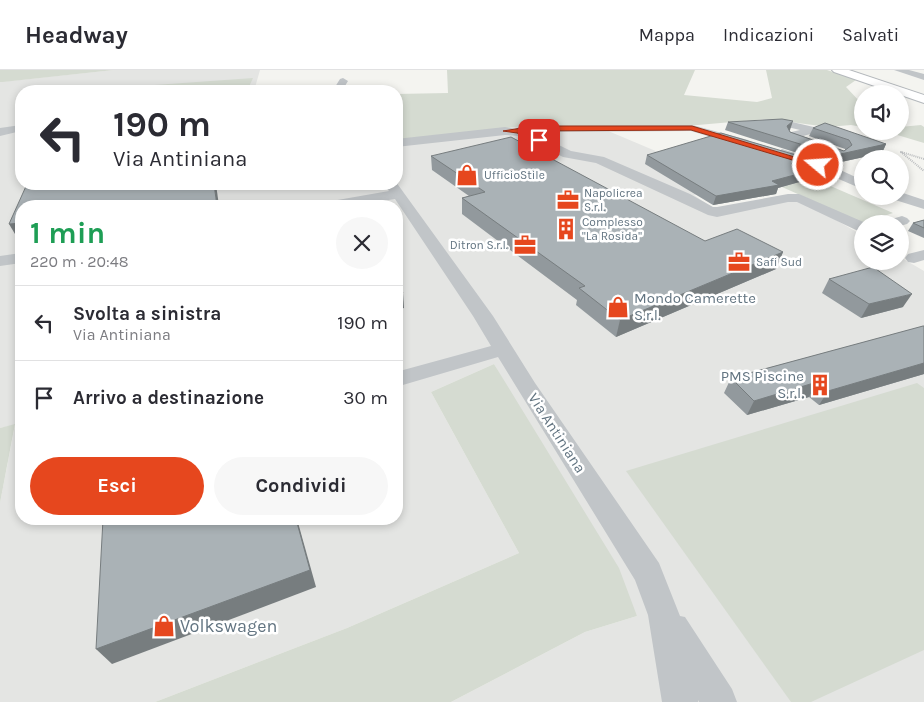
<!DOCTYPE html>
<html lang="it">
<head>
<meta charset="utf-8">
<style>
	body { margin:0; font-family:Karla,sans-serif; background:#f7f7f7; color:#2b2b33; height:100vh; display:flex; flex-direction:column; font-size:19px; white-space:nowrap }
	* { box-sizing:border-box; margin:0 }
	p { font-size:16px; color:#7c7c81 }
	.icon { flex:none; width:28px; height:28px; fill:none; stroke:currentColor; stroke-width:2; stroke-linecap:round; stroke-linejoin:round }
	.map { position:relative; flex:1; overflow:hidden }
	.sheet { position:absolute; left:15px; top:130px; width:388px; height:325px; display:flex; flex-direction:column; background:#fff; border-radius:20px; box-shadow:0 2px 8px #0003 }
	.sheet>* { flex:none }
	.top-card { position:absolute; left:15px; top:15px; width:388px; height:105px; border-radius:20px; box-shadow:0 2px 8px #0003; background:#fff; color:#2b2b33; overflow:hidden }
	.buttons { position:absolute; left:854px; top:15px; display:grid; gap:10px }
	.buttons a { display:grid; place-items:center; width:55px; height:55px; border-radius:50%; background:#fff; box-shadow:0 2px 8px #0003; font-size:25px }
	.pin { position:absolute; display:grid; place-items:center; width:42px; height:42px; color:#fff; margin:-21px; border-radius:10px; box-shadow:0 2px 8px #0006 }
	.me { position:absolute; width:55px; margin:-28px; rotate:288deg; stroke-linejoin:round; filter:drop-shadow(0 0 4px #0008) }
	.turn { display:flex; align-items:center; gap:18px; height:105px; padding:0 15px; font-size:22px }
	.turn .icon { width:65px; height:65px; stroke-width:2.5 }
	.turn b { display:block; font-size:35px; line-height:42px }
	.round { display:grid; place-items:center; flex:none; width:52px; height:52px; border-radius:26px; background:#f7f7f7 }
	.summary { display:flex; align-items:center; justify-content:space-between; height:85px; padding:0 15px }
	h1 { font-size:30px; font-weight:700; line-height:38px; color:#1e9e55 }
	.action { display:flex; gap:10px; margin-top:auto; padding:10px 15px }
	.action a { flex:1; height:58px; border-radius:30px; background:#e6471e; color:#fff; font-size:20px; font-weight:700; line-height:58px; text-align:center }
	.action a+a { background:#f7f7f7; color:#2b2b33 }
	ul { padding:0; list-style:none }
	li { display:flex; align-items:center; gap:15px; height:75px; padding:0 15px; border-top:1px solid #e1e1e2 }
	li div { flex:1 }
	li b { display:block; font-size:19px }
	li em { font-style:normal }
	header { display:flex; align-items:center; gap:30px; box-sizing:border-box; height:70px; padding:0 25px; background:#fff; border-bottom:1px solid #e1e1e2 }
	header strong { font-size:24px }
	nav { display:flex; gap:28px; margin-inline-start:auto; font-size:18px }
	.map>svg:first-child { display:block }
	.built { fill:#e4e5e3; fill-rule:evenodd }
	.green { fill:#d5dbd1 }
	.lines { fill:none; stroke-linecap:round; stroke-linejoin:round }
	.major-casing { stroke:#b4b8bc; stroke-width:2 }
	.path { stroke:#bbbdbf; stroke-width:2; stroke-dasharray:1 1; stroke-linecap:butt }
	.minor { fill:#c1c5c8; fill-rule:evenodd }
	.major { fill:#fff; fill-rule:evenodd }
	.wall { fill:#92999d }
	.shaded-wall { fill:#777d7f }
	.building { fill:#aab2b6; stroke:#777d7f }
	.route { fill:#e6471e; stroke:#962e14 }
	.labels { text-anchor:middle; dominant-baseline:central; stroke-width:5; stroke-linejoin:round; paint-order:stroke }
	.far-poi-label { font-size:12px; fill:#627481; stroke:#fff; text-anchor:start }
	.poi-label { font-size:15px; fill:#627481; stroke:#fff; text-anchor:start }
	.street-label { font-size:15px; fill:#627481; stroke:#fff }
	.near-poi-label { font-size:18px; fill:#627481; stroke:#fff; text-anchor:start }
</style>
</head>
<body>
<header>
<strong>Headway</strong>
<nav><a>Mappa</a><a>Indicazioni</a><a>Salvati</a></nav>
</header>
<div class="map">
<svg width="924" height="632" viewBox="0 0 924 632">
	<rect width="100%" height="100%" fill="#f4f4f0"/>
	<path class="built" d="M114,0h146l-6,21h-233v93h375v-43l128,-15 70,-1 83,35 141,7 -124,28 23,16 76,-12 36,17 33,19v26h38v-4l24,14v431h-473l134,-70 52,-16 -143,-252 -63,28 88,161 -172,75 -192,74h-155v-199l15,-78 -15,3v-346zM21,136h375v313h-375z"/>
	<g class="green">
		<path d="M0,0h114l-111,12h-3z"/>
		<path d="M447,0h248l-11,25 73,7 15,-4 -6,-28h61l29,10 -10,7 16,17v23l-11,-2 -23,2 -60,-8 -82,7h-162l-128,15v-47l52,-1z"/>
		<path d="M253,8l-6,13h-47l-11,-4 -16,-1 -102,5z"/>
		<path d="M921,55l3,2v16l-40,-12h16v-4z"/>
		<path d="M812,108l81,35 -30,10 -81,-36z"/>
		<path d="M494,294l125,204 18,48 -52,16 -134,70h-296l192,-74 172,-75 -88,-161z"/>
		<path d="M917,313l7,5v262l-113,52h-20l-165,-231z"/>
		<path d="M15,354l-15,79v-75z"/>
	</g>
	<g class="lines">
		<g class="major-casing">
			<path id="major" d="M832,0h17l75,25v8l-90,-31z"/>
		</g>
		<path class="path" d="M924,89l-23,-7 23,19"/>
		<g class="minor">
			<path d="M894,0h15l15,4v6z"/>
			<path d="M343,8l5,3 -6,10h-17l1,-2 9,-2 5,-8z"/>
			<path d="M175,15l21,4 1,2h-117l5,-3z"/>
			<path d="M779,49l39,9 2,2 -2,2 -15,4 14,5 2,3 -6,4 -26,-9 -2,-3 2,-3 13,-3 -21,-5 -18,1 -6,-3 6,-3z"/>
			<path d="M21,55v6l-21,5v-8z"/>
			<path d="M692,55l56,15 2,3 -6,4 -53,-16 -159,1 39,19 33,6 86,37 23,13h4l71,-13h11l69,30h-6v8l-6,-2 -59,-28h-9l-71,15 -9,-2 -112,-52 -33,-6 -42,-21 -16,-1 -109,12v-8l109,-12 10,2 6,-3z"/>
			<path d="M782,79l41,13 39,18v9l-49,-21 -35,-12 -2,-3z"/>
			<path d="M396,112l97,134 42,67 124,180 21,53 5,1 47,72 5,13h-38l-1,-2v2h-36l-14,-87 -13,-35 -137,-223 -102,30v-15l95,-26 -18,-30 -78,-117 -44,7h-32l2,-3 5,-1 63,-11 -6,-7z"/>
			<path d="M900,122l24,8v9l-32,-10 -2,-3h10z"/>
			<path d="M902,146l5,2 3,3 -3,3 -7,2v-2h-17l2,-3z"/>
			<path d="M924,180v10l-10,3 -6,-1 -3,-4 3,-4z"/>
			<path d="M21,183v10l-21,3v-10z"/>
		</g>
		<use href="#major" class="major"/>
	</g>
	<g class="wall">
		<path d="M728,52l62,8 -1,1 1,1 54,19 1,-1v-1l-36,-13 4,-8 73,16 -4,9 -50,11 -107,-34z"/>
		<path d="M647,85l163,24 -32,9 -2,6 -63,11 -68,-41z"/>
		<path d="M431,86l274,85 78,11 -7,17 -160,68 -40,-32 1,-5 -115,-86v-16l7,-2 -37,-26z"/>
		<path d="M924,150v18l-16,-7 5,-8z"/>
		<path d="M829,209l74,28 -42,11 -39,-25z"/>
		<path d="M924,256v48l-105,31 -10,-8 -62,18 -23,-22 7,-15z"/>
	</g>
	<g class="shaded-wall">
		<path d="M793,51l-3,9 -7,5 4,-9z"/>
		<path d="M886,74l-4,9 -50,11 4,-9z"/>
		<path d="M813,90l-4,9 -10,-6z"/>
		<path d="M813,100l-3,9 -32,9 -2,6 -63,11 3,-9z"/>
		<path d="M214,114h2l3,22h-2z"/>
		<path d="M21,153v15l-3,1 -9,-15z"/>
		<path d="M783,182l-7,17 -160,68 4,-17z"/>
		<path d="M403,223l1,15 -8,2v-16z"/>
		<path d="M912,224l-9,13 -42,11 8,-14z"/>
		<path d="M924,293v11l-105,31 9,-14z"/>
		<path d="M817,312l-8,15 -62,18 7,-14z"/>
		<path d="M296,449h1l19,68 -204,77 -16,-15z"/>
	</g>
	<g class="building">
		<path d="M782,49l11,2 -6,5 3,6 54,19 8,-6 -3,-5 -36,-12 12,-5 61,21 -50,11 -108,-33z"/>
		<path d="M721,63l92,27 -14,3 14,7 -41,11 7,4 -63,11 -69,-41z"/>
		<path d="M511,67l194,104 32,-12 46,23 -163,68 -41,-32 6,-2 -123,-88 23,-6 -54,-36z"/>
		<path d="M27,114h187l3,22h-196v17l-12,1z"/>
		<path d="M345,131l2,5h-31z"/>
		<path d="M924,150v8l-11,-5z"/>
		<path d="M873,197l39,27 -43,10 -40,-25z"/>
		<path d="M396,213l7,10 -7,1z"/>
		<path d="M923,256h1v37l-96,28 -11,-9 -63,19 -23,-23z"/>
		<path d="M103,449h193l14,51 -214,79z"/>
	</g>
	<path class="route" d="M534,56h158l129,39 -5,2 -125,-37 -168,1 18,8 -2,3 -22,-9 -14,-2z"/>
	<defs>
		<g id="shop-bare" transform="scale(1.725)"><path d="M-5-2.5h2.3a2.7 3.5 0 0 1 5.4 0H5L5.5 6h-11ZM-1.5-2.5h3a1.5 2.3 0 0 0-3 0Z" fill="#e6471e" stroke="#fff" stroke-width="2.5" paint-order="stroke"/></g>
		<g id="office-bare" transform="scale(1.725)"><path d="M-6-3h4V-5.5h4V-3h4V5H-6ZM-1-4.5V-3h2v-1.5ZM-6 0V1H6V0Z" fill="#e6471e" stroke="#fff" stroke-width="2.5" paint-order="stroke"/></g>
		<g id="building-bare" transform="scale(1.725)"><path d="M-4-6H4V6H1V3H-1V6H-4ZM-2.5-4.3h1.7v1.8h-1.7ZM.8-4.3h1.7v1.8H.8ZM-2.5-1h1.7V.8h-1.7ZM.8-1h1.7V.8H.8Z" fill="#e6471e" stroke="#fff" stroke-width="2.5" paint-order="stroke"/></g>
	</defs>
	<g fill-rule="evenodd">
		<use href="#shop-bare" x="467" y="105"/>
		<use href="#office-bare" x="568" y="130"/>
		<use href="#building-bare" x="566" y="159"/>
		<use href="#office-bare" x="525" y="175"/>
		<use href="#office-bare" x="739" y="192"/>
		<use href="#shop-bare" x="618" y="237"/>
		<use href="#building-bare" x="820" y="315"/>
		<use href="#shop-bare" x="164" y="556"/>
	</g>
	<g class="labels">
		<g class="far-poi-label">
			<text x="484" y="105">UfficioStile</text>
			<text x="584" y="123">Napolicrea<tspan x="584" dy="14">S.r.l.</tspan></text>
			<text x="582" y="152">Complesso<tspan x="582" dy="14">"La Rosida"</tspan></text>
			<text x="508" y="175" text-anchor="end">Ditron S.r.l.</text>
			<text x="756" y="192">Safi Sud</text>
		</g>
		<g class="poi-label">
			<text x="634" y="228">Mondo Camerette<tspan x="634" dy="17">S.r.l.</tspan></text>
			<text x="804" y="306" text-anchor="end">PMS Piscine<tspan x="804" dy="17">S.r.l.</tspan></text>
		</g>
		<g class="street-label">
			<text transform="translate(557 363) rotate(57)">Via Antiniana</text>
		</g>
		<g class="near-poi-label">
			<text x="180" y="556">Volkswagen</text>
		</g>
	</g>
</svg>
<div class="buttons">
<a><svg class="icon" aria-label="sound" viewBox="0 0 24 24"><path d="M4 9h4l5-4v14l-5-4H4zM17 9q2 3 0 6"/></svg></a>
<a><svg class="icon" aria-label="search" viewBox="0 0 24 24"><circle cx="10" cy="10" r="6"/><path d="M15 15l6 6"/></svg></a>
<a><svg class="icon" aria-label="layers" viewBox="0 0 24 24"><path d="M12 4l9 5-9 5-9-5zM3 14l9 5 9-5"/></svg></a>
</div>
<div class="pin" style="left:539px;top:70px;background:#d93025"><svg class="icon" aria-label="arrive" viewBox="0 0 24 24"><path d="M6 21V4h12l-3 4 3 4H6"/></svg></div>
<svg class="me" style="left:818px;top:95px" viewBox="-20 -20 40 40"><circle r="17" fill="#e6471e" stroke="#fff" stroke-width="3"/><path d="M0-11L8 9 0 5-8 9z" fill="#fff"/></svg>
<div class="top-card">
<div class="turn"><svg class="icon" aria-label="left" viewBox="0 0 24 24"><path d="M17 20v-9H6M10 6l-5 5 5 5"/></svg><div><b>190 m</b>Via Antiniana</div></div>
</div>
<section class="sheet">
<div class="summary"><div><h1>1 min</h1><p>220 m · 20:48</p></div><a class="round"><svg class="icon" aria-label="close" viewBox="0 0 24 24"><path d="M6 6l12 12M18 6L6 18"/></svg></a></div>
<ul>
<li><svg class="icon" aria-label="left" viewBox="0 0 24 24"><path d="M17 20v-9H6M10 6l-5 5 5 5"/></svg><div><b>Svolta a sinistra</b><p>Via Antiniana</p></div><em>190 m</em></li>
<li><svg class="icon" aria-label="arrive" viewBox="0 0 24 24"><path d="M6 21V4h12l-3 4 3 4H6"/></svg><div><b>Arrivo a destinazione</b></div><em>30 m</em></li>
</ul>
<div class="action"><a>Esci</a><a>Condividi</a></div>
</section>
</div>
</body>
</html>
